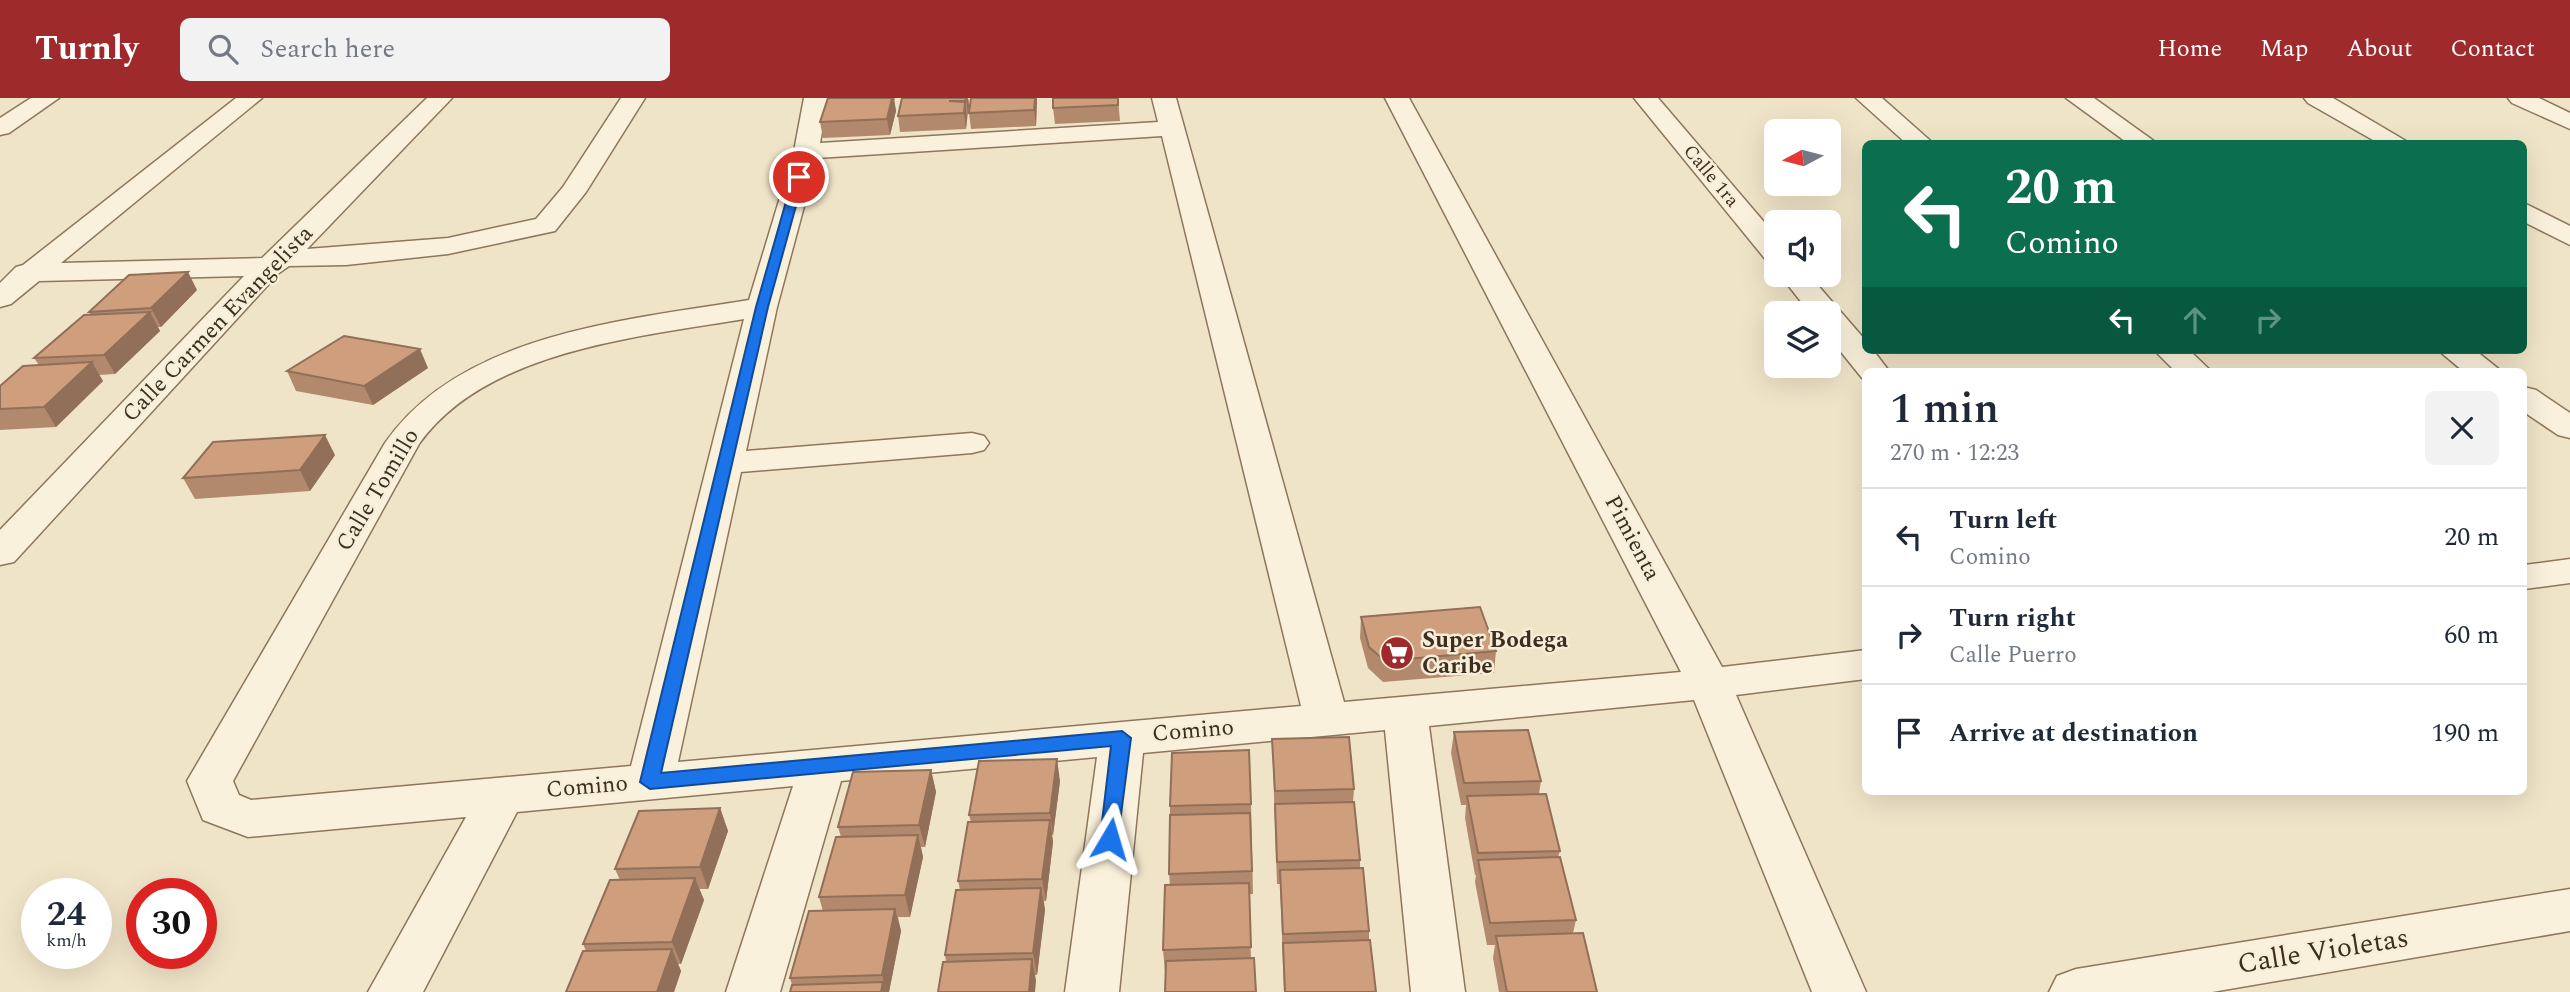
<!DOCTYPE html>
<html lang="en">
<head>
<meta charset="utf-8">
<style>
	body { margin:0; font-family:Spectral,serif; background:#f2f2f3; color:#1f2937; height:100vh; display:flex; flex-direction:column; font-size:26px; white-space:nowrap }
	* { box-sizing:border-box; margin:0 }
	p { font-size:23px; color:#747a83 }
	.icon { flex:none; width:38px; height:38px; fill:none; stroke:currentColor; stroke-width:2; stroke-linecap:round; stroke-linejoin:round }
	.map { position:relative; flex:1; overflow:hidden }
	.drawer { position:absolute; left:1862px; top:270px; width:665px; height:427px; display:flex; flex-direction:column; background:#fff; border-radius:10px; box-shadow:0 7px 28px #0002 }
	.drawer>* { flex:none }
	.top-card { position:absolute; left:1862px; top:42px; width:665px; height:214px; border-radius:10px; box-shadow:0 7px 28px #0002; background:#0b6e4f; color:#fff; overflow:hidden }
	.needle { width:46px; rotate:263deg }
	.fabs { position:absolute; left:1764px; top:21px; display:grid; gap:14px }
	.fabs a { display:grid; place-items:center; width:77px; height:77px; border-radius:10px; background:#fff; box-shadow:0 7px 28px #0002; font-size:35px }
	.speed { position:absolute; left:21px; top:780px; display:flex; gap:14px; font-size:35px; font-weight:700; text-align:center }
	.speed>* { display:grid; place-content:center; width:91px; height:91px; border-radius:50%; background:#fff; box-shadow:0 7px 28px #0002; line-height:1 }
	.speed small { font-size:18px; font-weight:400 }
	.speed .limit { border:10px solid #d22; background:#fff; color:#111 }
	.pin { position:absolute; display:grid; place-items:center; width:60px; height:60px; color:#fff; margin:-30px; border:4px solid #fff; border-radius:50%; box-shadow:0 2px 7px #0007 }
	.me { position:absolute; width:77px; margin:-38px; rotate:7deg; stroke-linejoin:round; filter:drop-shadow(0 0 5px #0008) }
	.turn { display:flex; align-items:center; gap:24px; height:147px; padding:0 28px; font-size:32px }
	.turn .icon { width:91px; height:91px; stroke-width:2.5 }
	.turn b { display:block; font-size:49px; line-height:60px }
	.lanes { display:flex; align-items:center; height:66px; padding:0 28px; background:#0003; justify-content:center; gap:35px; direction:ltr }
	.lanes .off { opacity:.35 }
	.round { display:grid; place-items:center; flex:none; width:74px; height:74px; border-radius:10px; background:#f2f2f3 }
	.summary { display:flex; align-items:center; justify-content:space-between; height:119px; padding:0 28px }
	h1 { font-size:42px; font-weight:600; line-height:52px }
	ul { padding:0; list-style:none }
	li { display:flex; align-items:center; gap:21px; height:98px; padding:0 28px; border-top:2px solid #e0e1e3 }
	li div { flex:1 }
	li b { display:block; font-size:26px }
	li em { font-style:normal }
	header { display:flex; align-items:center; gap:42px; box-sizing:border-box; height:98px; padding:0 35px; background:#9e2a2b; color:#fff }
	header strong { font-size:33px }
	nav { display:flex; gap:38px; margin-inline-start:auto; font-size:24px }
	.search { width:490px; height:63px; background:#f2f2f3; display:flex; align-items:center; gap:18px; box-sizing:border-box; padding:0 24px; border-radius:10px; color:#747a83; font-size:26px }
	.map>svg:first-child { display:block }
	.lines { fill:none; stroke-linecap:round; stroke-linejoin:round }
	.street-casing { stroke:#8d765c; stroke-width:3 }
	.street { fill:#faf1dc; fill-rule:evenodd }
	.wall { fill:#b2896c }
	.shaded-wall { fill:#916f58 }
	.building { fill:#cf9f7d; stroke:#916f58; stroke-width:2 }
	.route { fill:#1a73e8; stroke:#114b97; stroke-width:2 }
	.labels { text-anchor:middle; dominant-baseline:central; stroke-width:5; stroke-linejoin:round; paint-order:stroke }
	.far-street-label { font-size:19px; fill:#3d2e20; stroke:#f7eed8 }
	.street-label { font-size:23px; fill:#3d2e20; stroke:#f7eed8 }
	.poi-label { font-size:23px; font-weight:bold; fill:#3d2e20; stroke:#f7eed8; text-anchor:start }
	.near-street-label { font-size:28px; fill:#3d2e20; stroke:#f7eed8 }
</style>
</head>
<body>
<header>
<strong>Turnly</strong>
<div class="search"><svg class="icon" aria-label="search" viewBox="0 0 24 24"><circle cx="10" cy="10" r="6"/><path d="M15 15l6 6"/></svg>Search here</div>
<nav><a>Home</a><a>Map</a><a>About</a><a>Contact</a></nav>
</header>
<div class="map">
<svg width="2570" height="894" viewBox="0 0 2570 894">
	<rect width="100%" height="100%" fill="#f0e4c8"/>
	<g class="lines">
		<g class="street-casing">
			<g id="street">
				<path d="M31,0h28l-50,35 -9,2v-17z"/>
				<path d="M236,0h26l-201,165 201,-5 165,-160h25l-145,151 141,-11 88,-19 27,-32 58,-89h24l-59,94 -31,39 -107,23 -102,11 -57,1 -10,7 -265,289 -14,3v-35l244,-254 -205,5 -28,23 -11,3v-24l16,-16 7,-2z"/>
				<path d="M804,0h24l-8,45 338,-21 -6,-24h24l168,604 337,-30 -296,-574h24l313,569 144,-17v29l-130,16 130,297h-54l-118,-292 -265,26 36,266h-54l-26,-262 -242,23 -24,239h-54l32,-235 -256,24 -61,211h-54l67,-206 -276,26 -94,180h-55l98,-175 -218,20 -45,-17 -16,-39 198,-338c76,-110 242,-123 364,-143l45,-149zM1162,38l139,570 -623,56 63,-290 231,-19 12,-3 5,-7 -5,-7 -12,-3 -226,18 31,-144 40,-149zM744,221l-113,447 -380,34 -12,-5 -6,-14 186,-337c67,-94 219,-107 325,-125z"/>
				<path d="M1634,0h24l118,138v26l-10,-2z"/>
				<path d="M1856,0h26l52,46h-27z"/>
				<path d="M2066,0h28l64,46h-29z"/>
				<path d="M2304,0h29l78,46h-31l-72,-41z"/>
				<path d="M2508,0h31l31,15v16l-58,-26z"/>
				<path d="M2524,105l46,23v19l-46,-23z"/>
				<path d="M1780,177h29l57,66v9h7l16,21h-23v8l-4,-1 -33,-41v-24h-19z"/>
				<path d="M2154,252h35l22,21h-36z"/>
				<path d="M2438,252h37l26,21h-38z"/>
				<path d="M2524,289l12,3 34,23v25l-12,-3 -34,-23z"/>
				<path d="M2570,461v24l-46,6v-24z"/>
				<path d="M2570,791v42l-358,61h-163l8,-16 19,-7z"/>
			</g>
		</g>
		<use href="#street" class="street"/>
	</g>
	<g class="wall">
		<path d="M828,0h67l-1,3 2,10 -6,24 -67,3 -3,-16z"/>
		<path d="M902,0h66l1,7 -3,24 -66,3 -2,-16z"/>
		<path d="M1037,0l-1,28 -65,3 -2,-16z"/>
		<path d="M1118,0l2,23 -65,3 -2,-16z"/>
		<path d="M197,192l-36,37h-3l2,4 -45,43 -16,1 4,6 -47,46 -56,3v-44l39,-21 -5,-7 57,-43 -2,-3z"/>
		<path d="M428,270l-55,37 -77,-14 -9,-20z"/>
		<path d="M335,357l-25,36 -115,8 -12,-21z"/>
		<path d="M1361,519l135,34 -2,22 -111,9 -15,-14 -8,-30z"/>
		<path d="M1454,634l87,49 -2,13 21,57 -2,6 18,63 -3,13 24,59h-98l-6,-34 2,-13h-8l-12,-63 1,-7h-1l-10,-57 1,-13h-5l-10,-52z"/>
		<path d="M1272,641l82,50 -1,13 7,58v8l9,63v9l7,52h-92l-4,-108h-3z"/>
		<path d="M931,672l5,22 -11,55h-4l2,10 -13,60h-12l3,14 -12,61h-99l2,-7 -2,-7 33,-67 -4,-14 22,-60 -3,-10z"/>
		<path d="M1060,683l-7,54h-1l1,7 -7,59h-2l1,9 -8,65h-2l1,6 -90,-19 -1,-7 15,-65 -2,-9 13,-59 -2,-7z"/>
		<path d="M1251,706l2,90h-4l2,64 -86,14 -2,-22 7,-65 -1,-11 1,-68z"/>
		<path d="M720,710l8,23 -20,58h-9l5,11 -23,64h-3l3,7 -7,21h-108l20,-41 -3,-7 37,-64 -5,-11z"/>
	</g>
	<g class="shaded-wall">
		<path d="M892,0h2l2,13 -6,24 -3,-16z"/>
		<path d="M966,0h2l1,7 -1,11z"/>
		<path d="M1035,0h2l-1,28 -2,-16z"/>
		<path d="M965,4l2,16 -1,11 -2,-16z"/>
		<path d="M188,174l9,18 -36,37 -10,-19z"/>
		<path d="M150,214l10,19 -45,43 -11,-19z"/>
		<path d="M420,251l8,19 -55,37 -9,-19z"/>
		<path d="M92,264l11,19 -47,46 -12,-20z"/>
		<path d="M325,337l10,20 -25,36 -10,-21z"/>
		<path d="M1057,661l3,22 -7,54 -3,-22z"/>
		<path d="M931,672l5,22 -11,55 -6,-22z"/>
		<path d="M720,710l8,23 -20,58 -8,-22z"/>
		<path d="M1050,722l3,22 -7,59 -4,-22z"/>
		<path d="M918,737l5,22 -13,60 -5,-22z"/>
		<path d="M695,780l9,22 -23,64 -9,-22z"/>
		<path d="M1041,790l4,22 -8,65 -4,-22z"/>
		<path d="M895,811l6,22 -12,61h-3l-4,-17z"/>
		<path d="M672,851l9,22 -7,21h-17z"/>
		<path d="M1032,861l4,22 -1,11h-6z"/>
		<path d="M883,884l3,10h-5z"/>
	</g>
	<g class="building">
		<path d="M828,0h64l-5,21 -67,3z"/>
		<path d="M902,0h64l-1,3h-16l16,1 -1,11 -66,3z"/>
		<path d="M971,0h64l-1,12 -65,3z"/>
		<path d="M1053,0h65v7l-65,3z"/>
		<path d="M188,174l-37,36 -62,4 40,-37z"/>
		<path d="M150,214l-46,43 -70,3 50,-43z"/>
		<path d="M344,238l76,13 -56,37 -77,-15z"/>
		<path d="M92,264l-48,45 -44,2v-23l23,-20z"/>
		<path d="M325,337l-25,35 -117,8 30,-36z"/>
		<path d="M1480,509l16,44 -111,10 -16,-14 -8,-30z"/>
		<path d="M1528,632l13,51 -77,2 -10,-51z"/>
		<path d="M1349,639l5,52 -79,2 -3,-52z"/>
		<path d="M1249,652l2,54 -81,2 2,-53z"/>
		<path d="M1057,661l-7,54 -81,2 10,-54z"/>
		<path d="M931,672l-12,55 -81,2 15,-55z"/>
		<path d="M1546,696l14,57 -82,2 -11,-57z"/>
		<path d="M1354,704l6,58 -83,2 -2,-58z"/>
		<path d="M720,710l-20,59 -85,2 24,-58z"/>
		<path d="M1250,715l2,58 -83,3 1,-59z"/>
		<path d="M1050,722l-8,59 -84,2 10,-59z"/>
		<path d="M918,737l-13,60 -86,2 17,-60z"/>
		<path d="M1560,759l16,63 -86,3 -12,-63z"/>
		<path d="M1363,770l6,63 -86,3 -3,-64z"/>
		<path d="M695,780l-23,64 -89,2 27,-64z"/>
		<path d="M1249,785l2,64 -88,3 2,-65z"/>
		<path d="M1041,790l-8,65 -88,2 11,-65z"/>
		<path d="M895,811l-13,66 -92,3 19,-67z"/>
		<path d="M1583,835l14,59h-90l-11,-56z"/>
		<path d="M1370,842l6,52h-91l-2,-49z"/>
		<path d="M672,851l-15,43h-91l17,-41z"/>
		<path d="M1254,860l2,34h-91l1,-31z"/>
		<path d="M1032,861l-3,33h-91l5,-30z"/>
		<path d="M883,884l-2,10h-91l2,-7z"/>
	</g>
	<path class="route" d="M799,76l5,3 -36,130 -107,466 461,-42 9,7 -14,107h-14l-3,-6 11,-93 -461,43 -10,-7 116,-475 37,-130z"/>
	<defs>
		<g id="supermarket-disc" transform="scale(1.75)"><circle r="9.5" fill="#9e2a2b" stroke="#f7eed8"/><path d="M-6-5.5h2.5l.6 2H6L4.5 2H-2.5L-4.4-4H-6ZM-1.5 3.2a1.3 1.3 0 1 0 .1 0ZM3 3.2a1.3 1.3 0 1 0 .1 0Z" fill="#fff"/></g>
	</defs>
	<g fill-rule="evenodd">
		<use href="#supermarket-disc" x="1397" y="555"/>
	</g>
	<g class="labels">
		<g class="far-street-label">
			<text transform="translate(1711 78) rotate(50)">Calle 1ra</text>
		</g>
		<g class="street-label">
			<text transform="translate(218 226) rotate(-46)">Calle Carmen Evangelista</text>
			<text transform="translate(378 392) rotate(-59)">Calle Tomillo</text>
			<text transform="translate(1632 440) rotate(62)">Pimienta</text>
			<text transform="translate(1193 633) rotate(-5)">Comino</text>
			<text transform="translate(587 689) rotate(-5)">Comino</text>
		</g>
		<g class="poi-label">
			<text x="1422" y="542">Super Bodega<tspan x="1422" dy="26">Caribe</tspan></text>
		</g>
		<g class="near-street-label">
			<text transform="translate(2323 853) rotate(-9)">Calle Violetas</text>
		</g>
	</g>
</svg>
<div class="fabs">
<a><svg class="needle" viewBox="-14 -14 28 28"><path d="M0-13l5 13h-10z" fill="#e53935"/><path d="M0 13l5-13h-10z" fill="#747a83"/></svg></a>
<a><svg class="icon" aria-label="sound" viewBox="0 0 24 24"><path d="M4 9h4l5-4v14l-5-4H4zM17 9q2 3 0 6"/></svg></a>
<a><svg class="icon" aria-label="layers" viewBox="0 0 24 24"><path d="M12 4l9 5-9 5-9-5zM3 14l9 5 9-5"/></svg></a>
</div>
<div class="speed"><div>24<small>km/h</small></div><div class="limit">30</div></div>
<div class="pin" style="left:799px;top:79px;background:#d93025"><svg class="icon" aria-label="arrive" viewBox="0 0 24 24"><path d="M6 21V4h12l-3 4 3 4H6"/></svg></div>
<svg class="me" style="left:1110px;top:741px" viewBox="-20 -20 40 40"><path d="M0-17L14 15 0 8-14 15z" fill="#1a73e8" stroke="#fff" stroke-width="4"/></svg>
<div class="top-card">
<div class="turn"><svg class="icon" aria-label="left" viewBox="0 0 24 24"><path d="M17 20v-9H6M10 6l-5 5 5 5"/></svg><div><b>20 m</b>Comino</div></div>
<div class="lanes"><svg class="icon" aria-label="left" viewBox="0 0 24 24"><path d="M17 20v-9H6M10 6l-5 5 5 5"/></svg><svg class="icon off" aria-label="ahead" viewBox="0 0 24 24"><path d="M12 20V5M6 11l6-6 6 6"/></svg><svg class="icon off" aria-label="right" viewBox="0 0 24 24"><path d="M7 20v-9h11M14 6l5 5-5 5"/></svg></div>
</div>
<section class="drawer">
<div class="summary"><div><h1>1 min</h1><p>270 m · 12:23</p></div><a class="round"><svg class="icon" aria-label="close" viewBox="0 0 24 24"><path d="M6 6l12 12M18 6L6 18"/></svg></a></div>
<ul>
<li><svg class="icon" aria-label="left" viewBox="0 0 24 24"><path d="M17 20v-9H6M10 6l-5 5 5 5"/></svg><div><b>Turn left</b><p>Comino</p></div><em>20 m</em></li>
<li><svg class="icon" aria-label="right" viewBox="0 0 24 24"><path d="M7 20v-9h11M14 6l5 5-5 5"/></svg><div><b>Turn right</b><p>Calle Puerro</p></div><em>60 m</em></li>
<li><svg class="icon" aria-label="arrive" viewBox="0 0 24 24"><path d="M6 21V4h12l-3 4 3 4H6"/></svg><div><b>Arrive at destination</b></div><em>190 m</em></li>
</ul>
</section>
</div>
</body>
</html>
